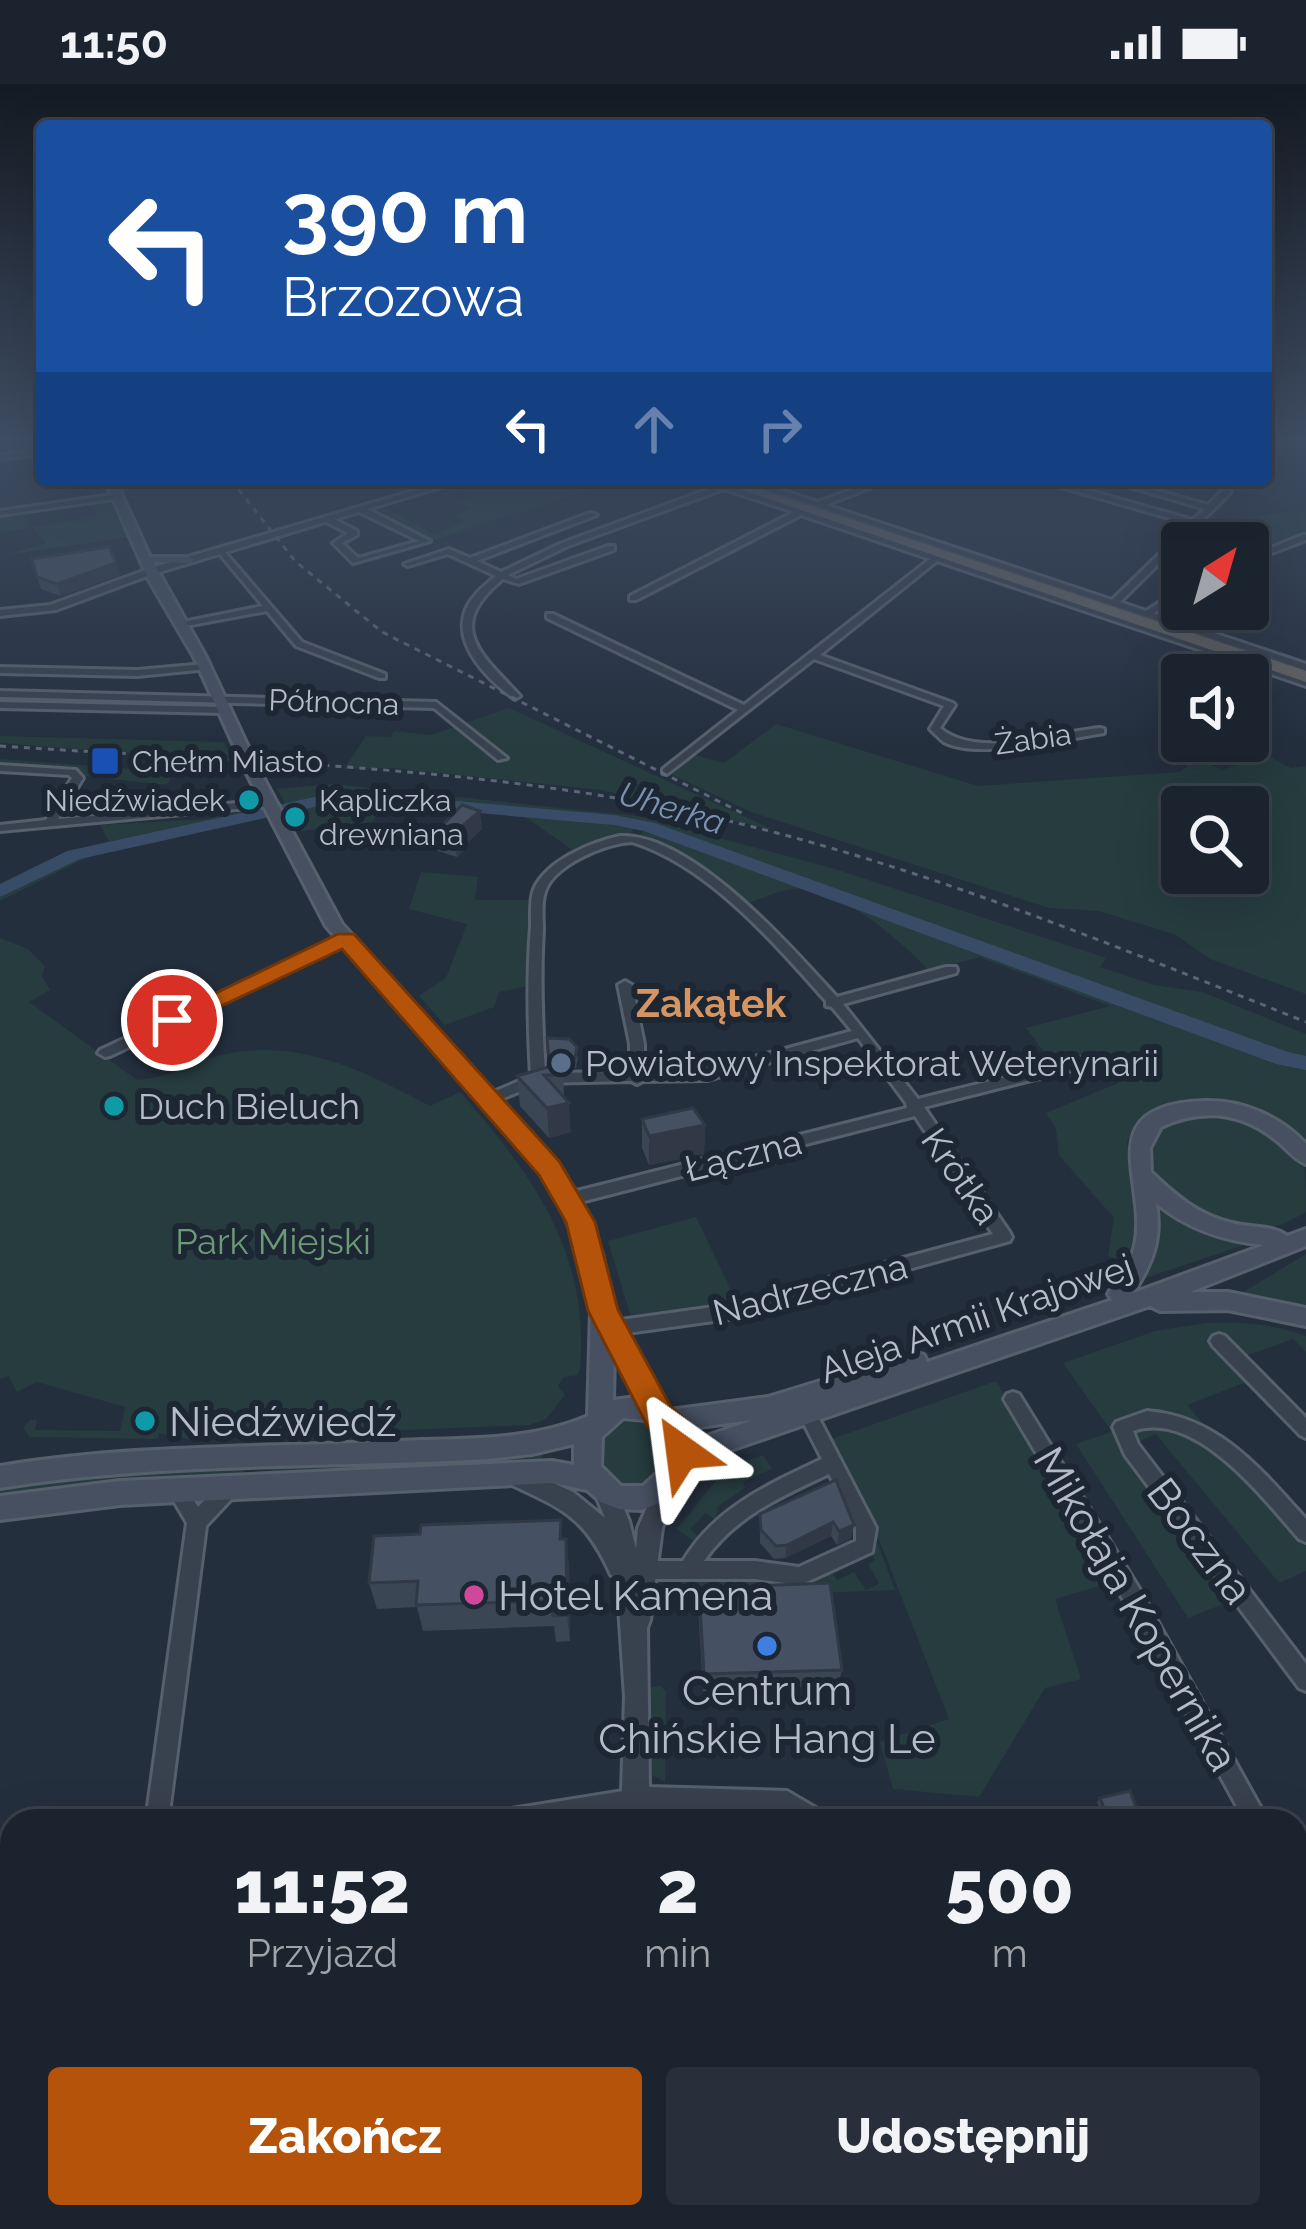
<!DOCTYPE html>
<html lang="pl">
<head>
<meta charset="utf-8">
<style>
	body { margin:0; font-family:Raleway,sans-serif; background:#282f3a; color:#f1f3f6; height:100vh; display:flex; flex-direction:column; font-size:45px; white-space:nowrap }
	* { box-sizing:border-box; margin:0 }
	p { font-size:39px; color:#a0a4aa }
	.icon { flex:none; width:66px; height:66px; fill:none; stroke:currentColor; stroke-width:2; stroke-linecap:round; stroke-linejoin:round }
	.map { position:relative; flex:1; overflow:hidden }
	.details { position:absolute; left:0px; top:1725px; width:1308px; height:420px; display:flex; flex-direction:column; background:#1b232e; border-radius:36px 36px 0 0; box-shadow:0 12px 48px #0002,0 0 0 3px #39404a }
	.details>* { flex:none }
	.hud { position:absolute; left:36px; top:36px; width:1236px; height:366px; border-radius:12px; box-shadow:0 12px 48px #0002,0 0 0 3px #39404a; background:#1a4fa0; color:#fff; overflow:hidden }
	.needle { width:78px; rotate:37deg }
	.buttons { position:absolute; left:1161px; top:438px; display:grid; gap:24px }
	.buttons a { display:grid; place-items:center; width:108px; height:108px; border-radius:12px; background:#1b232e; box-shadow:0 12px 48px #0002,0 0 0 3px #39404a; font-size:60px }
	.pin { position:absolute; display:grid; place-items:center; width:102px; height:102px; color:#fff; margin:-51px; border:6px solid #fff; border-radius:50%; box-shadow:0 3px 12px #0007 }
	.me { position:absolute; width:132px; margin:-66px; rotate:329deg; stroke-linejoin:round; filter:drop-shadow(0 0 9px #0008) }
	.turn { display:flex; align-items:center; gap:42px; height:252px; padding:0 48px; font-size:54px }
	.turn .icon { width:156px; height:156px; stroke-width:2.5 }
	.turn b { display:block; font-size:84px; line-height:102px }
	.lanes { display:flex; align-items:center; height:114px; padding:0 48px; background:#0003; justify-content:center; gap:60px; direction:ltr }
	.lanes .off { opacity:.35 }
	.eta { display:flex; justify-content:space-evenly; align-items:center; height:204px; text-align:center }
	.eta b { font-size:72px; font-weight:800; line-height:84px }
	.cta { display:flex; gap:24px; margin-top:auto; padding:24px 48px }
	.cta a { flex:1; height:138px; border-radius:12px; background:#b45309; color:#fff; font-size:48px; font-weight:800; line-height:138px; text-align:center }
	.cta a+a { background:#282f3a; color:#f1f3f6 }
	.status { display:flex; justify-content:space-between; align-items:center; height:84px; padding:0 60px; background:#1b232e; direction:ltr }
	.status svg { height:33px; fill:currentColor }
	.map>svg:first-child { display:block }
	.green { fill:#263c3f; fill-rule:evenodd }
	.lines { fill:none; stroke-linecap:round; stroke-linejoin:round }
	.river { fill:#394c67; fill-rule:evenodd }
	.minor-casing { stroke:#565f6c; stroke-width:6 }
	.tertiary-casing { stroke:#565f6c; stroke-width:6 }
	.secondary-casing { stroke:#565f6c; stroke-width:6 }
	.trunk-casing { stroke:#434c59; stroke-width:6 }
	.minor { fill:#38414e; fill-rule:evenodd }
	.tertiary { fill:#38414e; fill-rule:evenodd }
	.secondary { fill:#465061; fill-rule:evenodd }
	.trunk { fill:#656462; fill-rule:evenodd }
	.rail { stroke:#5a6575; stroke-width:3; stroke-dasharray:6 6; stroke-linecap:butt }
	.wall { fill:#3b4654 }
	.shaded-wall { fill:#303945 }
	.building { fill:#455162; stroke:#303945; stroke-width:3 }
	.route { fill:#b45309; stroke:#753606; stroke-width:3 }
	.transit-dot { fill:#1a4fb4; stroke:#1d2633; stroke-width:4.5 }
	.culture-dot { fill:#0f9aa8; stroke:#1d2633; stroke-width:4.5 }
	.service-dot { fill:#5c6f8a; stroke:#1d2633; stroke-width:4.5 }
	.hotel-dot { fill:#d1479c; stroke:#1d2633; stroke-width:4.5 }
	.shop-dot { fill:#3f7fe0; stroke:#1d2633; stroke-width:4.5 }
	.labels { text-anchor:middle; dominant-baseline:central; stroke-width:12; stroke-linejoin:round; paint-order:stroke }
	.far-street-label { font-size:30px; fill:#b4bcc9; stroke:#1d2633 }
	.far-poi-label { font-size:30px; fill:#b4bcc9; stroke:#1d2633; text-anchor:start }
	.far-water-label { font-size:33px; font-style:italic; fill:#7c92b1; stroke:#1d2633 }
	.poi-label { font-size:36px; fill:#b4bcc9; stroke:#1d2633; text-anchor:start }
	.street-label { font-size:36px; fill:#b4bcc9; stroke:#1d2633 }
	.park-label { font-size:36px; fill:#6b9a76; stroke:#1d2633 }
	.neighbourhood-label { font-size:39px; font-weight:bold; fill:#d59563; stroke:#1d2633 }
	.near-poi-label { font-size:42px; fill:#b4bcc9; stroke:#1d2633; text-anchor:start }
	.near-street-label { font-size:42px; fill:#b4bcc9; stroke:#1d2633 }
</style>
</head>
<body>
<div class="status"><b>11:50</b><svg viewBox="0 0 49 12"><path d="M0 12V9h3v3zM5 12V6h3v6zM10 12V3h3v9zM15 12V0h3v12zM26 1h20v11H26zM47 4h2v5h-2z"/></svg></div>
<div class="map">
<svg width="1306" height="2145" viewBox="0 0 1306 2145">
	<rect width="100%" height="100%" fill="#242f3e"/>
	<g class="green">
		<path d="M473,396h144l-186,61 -60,-29 15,-4 48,27 29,-13 -8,-8 15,-6 -16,-6 19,-6 -11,-5 -30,7 22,-9 -33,5z"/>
		<path d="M100,416l3,5 6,-5 18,37 -127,19 46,-12 -13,-17 -33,5v-17l28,-4 -7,3 14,13 61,-10 -5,-14 -22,2z"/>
		<path d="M1296,427l10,2v23l-25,10 -80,-22z"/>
		<path d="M509,624l265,122 -173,-40 -208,-22 -49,1 22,-33 24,1 4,-6 37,4z"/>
		<path d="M776,640l202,62 202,-14 16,-13 27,11 41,-16 27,14 15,-2v228l-96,-35 -34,-24 -77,-24 -50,-3 -298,-96 -79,-37 20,-21 32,9zM1182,723h66v66h-66z"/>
		<path d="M0,652l224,6 10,19 -234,-18z"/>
		<path d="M0,675l173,13 -6,13 -167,-18z"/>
		<path d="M332,700l306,32 197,53 271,89 -6,9 54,18 48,7 104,42v109c-39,-50 -146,-64 -179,-2l13,81 -12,42 -20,-8 6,-38 -55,-63 -3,-26 -10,-16 72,-30 -28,-26 -36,9 -28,-38 84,-22 -131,-49 -49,14c-28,-29 -95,-89 -138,-82 -15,2 -31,10 -46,15l-55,-45 -54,-20 6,-8 -8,-3 -7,8 -54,15 -49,-34 -142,-14 -10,19 -72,9 -24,-42z"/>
		<path d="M258,724l4,8 -174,41 -88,44v-16l109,-44 -9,-16 105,-6z"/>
		<path d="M421,788l57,5 -3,23h55l-2,86 -29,6 -5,15 -49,18 -26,-29 27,-18 21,-54 -58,-15z"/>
		<path d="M0,854l28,11 17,17 -3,10 8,14 -21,12 108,78c40,-4 47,-16 80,-24 79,-20 145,14 213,50l30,-14c73,83 130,161 120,277l-2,6 -14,2 -6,9 7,9 -19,24 -16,6 -295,12 -3,-4 -32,9 -41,-9 -1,6 -129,-2 -5,-9 6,-8h7l-2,10 85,1 5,-24 -88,-25 -20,10 -8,-16 -9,3z"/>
		<path d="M1198,1030c37,2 87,12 106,51 2,12 2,33 2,47 -11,6 -22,13 -35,15 -45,7 -138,-29 -121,-86l17,-17z"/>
		<path d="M1154,1115l59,35 34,10 -107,36z"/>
		<path d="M696,1133l41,86 -56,11h-51l-22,-73z"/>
		<path d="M1306,1170v53l-64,-14z"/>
		<path d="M1206,1239c35,-2 67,1 100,13v16l-13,-13 -62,22 18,20 -62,24 27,32 -71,-26 -23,10 -7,11 123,167 -48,19 -112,-174 36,-12 -49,-69 92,-32z"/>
		<path d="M996,1297l121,200 -62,18 26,80 -36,9 -66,109 -86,-8 -13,-47 69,-23 -67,-172 -53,-107z"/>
		<path d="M635,1332l26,11 9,38 -24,20 -22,2 -33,-27 13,-35z"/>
		<path d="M1136,1339c89,9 113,57 170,117v31l-27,12 -123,-149 -23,10 -3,-15z"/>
		<path d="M543,1367l-1,11 -272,16 2,-14z"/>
		<path d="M763,1371l9,14 -29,13 2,6 -27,18 -2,14 -11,-7 -15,16 11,9 -4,5 -20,-14 50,-62z"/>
		<path d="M245,1383l-4,14 -241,18v-13l93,-13z"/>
		<path d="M878,1460l17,46 -215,8 -1,-23 150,-7 8,12 17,-8 12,18 13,-6 -11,-20 7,-4 -7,-11z"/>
		<path d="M661,1602l5,6 -1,90 -13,-7 -2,-88z"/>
	</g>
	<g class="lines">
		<path class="river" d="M342,707l272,24 41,8 633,229 18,4v14l-30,-6 -632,-233 -30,-6 -272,-24 -262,58 -80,38v-13l67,-33z"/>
		<g class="minor-casing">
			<g id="minor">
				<path d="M42,366v4l-42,5v-4z"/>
				<path d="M702,396l29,3v3l575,194v6l-70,-24 -23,13h-12l26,-16 -290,-98 -117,94 133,48 2,2 -15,23c38,32 114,4 160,0l4,1v4c-39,6 -126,27 -160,9 -3,-2 -12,-11 -14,-13l14,-23 -130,-47 -147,115 -4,-1v-4l75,-59 -191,-92v-4h6l191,91 186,-146 -129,-44 -165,85h-6v-4l164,-84 -70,-23 -156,57 -60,29 8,4 92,-33h6v4l-95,34 -16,-5c-59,48 -22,75 17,117l-5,3c-25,-17 -62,-53 -50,-87 5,-15 19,-26 31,-36l-48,-22 -40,12 -4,-2 45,-15 21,9 120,-45 7,2 -120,46 24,11 61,-29 155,-57z"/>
				<path d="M740,396h11l67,22 60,-22h11l-63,25 286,95 78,-76 -129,-37 -49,-7 50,3 131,37 12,-11 -99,-29h12l90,25 15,-15v-10h8l-1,13 -110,109 26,9 36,-23v7l-28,18 152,51v6z"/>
				<path d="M118,410l3,4 -121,17v-4z"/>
				<path d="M359,424h6l65,33 -77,22 -20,-20 15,-10 -22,-11v-4h6l25,13v4l-15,8 16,15 61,-17 -60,-29z"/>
				<path d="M1303,451h3v5l-58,22v-5z"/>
				<path d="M223,466l79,92 83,32v4h-6l-83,-32 -29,-35 -87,16v-4l3,-1 80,-16 -43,-52 -1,-2z"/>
				<path d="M205,580l3,1v4l-71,7 -137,-3v-6l137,3z"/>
				<path d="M1182,601v8l-5,3 5,7v9l-16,-16z"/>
				<path d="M0,607l436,11 71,56 -9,2 -64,-52 -434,-11z"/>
				<path d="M0,618l224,5 5,3 -5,3 -224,-5z"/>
				<path d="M0,681l76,5 7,8 -25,41 211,-19 5,3 -5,3 -269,25v-6l46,-5 26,-42 -3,-3 -69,-4z"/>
				<path d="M620,752c72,-3 170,110 217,161l109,-30h10l1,3 -1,3 -113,31 75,95 172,-43 5,2 2,3 -2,3 -171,43 86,126 2,4 -2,4 -282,78 -115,16 -6,-2 -2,-5 2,-5 6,-2 115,-16 265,-71 -78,-118 -346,89 -5,-2 -3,-4 3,-4 5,-2 338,-85 -1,-5 -48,-65 -151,42 -64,1 -6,3 -6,-3 -91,2 -46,19h-10l-2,-3 2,-3 47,-20c-3,-51 -4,-100 0,-150 0,-11 -1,-28 3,-37 13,-29 58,-47 86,-53zM632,758c77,24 142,101 194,159v5l6,1 20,24 -145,39 -63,1v-27l-12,-59 -7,-4 -7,4 12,59v28l-85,1c-3,-48 -5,-95 -2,-143 0,-11 -2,-27 2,-38 8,-27 61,-49 87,-50z"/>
				<path d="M346,851l6,4 -2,3 -240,114 -5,1 -7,-4 2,-3z"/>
				<path d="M1219,1250l6,2 81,82v20l-6,-3 -87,-89 -3,-5 3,-5z"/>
				<path d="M1013,1308l6,2 121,196 128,231h-23l-119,-217 -119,-200 -3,-5 3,-5z"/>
				<path d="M808,1322l6,3 62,119 -4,24 -72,33 -45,-6h-110l-7,-3 -3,-6 3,-6 7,-3h38c32,-53 84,-76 139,-102l-23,-45 3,-5zM829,1390l27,54v13l-57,26 -44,-6h-51c30,-44 78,-65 125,-87z"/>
				<path d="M1147,1327c72,6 113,57 159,108v23l-7,-3c-37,-42 -103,-130 -166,-108l5,13 168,220v27l-7,-3 -174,-233 -12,-28 3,-5z"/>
				<path d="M228,1397l7,2 2,6 -2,6 -29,31 -38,295h-22l41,-298 -19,-32 2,-6 7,-2 7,2 14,22 23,-24z"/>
				<path d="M636,1705l8,3 3,8 -3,8 -8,3 -61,10h-81l3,-8 8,-3z"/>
				<path d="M1296,1802l10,7v36l-10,-7z"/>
				<path d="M12,1874v24l-12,1v-24z"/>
				<path d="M112,2133h28l-2,12h-28z"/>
				<path d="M1068,2133h28l5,12h-28z"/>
			</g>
		</g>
		<g class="tertiary-casing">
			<g id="tertiary">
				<path d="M451,396h13l-314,95 -94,35 -56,6v-6l50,-5 107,-39z"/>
				<path d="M512,1380l61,28 32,26 -12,-30 3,-7 8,-3 8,3 17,40 7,28 2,-21 22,-51 8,-3 8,3 3,7 -17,44 -12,92 -3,8 2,159 138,4 34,20 4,10 -176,-7v7h-28l4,-124 -8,-120 -6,-2c-27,-61 -51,-67 -107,-94l-3,-7 3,-7z"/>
				<path d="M1306,1772v28l-10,2v-28z"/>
				<path d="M607,2133h32l-1,12h-32z"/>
			</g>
		</g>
		<g class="secondary-casing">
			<path id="secondary" d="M105,396h10l35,77h39l6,3 -6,3 -36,-1 53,95 52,111 84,156 201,223 34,46 25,61 13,57 55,99 98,-13 147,-45 9,3 3,7 185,-62 -4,-6c10,-16 23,-30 27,-49 14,-61 -49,-141 71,-144 37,-1 75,16 100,43v20c-12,-5 -19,-15 -29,-23 -35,-29 -75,-33 -116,-14l-11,21 1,24c24,23 47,43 81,51 18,5 41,2 55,13l19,-7v17l-116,46h38l78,16v18l-78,-16 -68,1 -10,-5 -425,146 -43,31 -15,17 -26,10 -22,-1 -18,-7 -14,-12 -35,-7 -432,22 -120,15v-24l120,-15 432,-20 22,4v-21l-42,10 -44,5c-163,9 -327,3 -488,29v-22c132,-22 264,-18 396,-25 63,-3 133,1 192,-25l3,-105 -11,-57 -21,-53 -30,-44 -203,-231 -82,-158 -50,-111 -45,-77zM1156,1119c31,26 68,38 108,42l-131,48c20,-30 29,-54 23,-90zM614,1270l22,43 -23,3zM623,1334l22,2 18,20v28l-20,18h-22l-20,-20 1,-29zM753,1336l-46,16 -16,12 -7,-19z"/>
		</g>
		<g class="trunk-casing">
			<path id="trunk" d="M713,396h20l573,191v11z"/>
		</g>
		<use href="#minor" class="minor"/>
		<use href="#tertiary" class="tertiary"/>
		<use href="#secondary" class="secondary"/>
		<use href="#trunk" class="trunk"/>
		<g class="rail">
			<path d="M231,396l64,81 87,71 362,182"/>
			<path d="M0,662c220,15 443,18 660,60 224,44 435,132 646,216"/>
		</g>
	</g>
	<g class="wall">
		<path d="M32,475l84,4 4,12 -59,21 -20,-7z"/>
		<path d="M482,745l-14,13v5l-11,10 -19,-6 -3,-18z"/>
		<path d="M547,954l31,19 -2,11h-13l1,29 7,35 -22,6 -29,-32 -3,-30 32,-9z"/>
		<path d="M642,1035l63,6 -1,29 -55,11 -7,-17z"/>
		<path d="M760,1430l94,11 -3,13 -14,7 -6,-9 -46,22 -11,1 -14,-16z"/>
		<path d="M563,1455l6,26 1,76 -14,1 -2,-16 -131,5 -6,-24 -40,2 -8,-26z"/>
		<path d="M699,1504l143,82 -4,16 -135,5 -5,-86z"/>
		<path d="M1100,1714l36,9 -2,4 -30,6 -7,-15z"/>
	</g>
	<g class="shaded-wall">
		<path d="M116,479l4,12 -59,21 -4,-12z"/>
		<path d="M480,727l2,18 -14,13v5l-11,10 -3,-19 7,-11z"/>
		<path d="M569,1019l2,29 -22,6 -2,-30z"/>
		<path d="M705,1041l-1,29 -55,11v-29z"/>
		<path d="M833,1438l-2,14 -46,22 2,-13z"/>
		<path d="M854,1441l-3,13 -14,7 2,-14z"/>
		<path d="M566,1455l3,26 1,76 -3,-26z"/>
	</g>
	<g class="building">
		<path d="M109,463l7,16 -59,21 -20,-7 -5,-18z"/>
		<path d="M462,721l18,6 -19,16 5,1 -12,10 -19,-5z"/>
		<path d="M547,954l22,1 8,8 -2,11 -26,1z"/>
		<path d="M562,979l-1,12h-17l25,28 -22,5 -30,-32z"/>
		<path d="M693,1024l12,17 -56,11 -7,-17z"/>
		<path d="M836,1396l18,45 -15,6 -6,-9 -46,23 -11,1 -15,-16 -1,-16z"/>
		<path d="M561,1436l-1,19h6l1,76 -14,1v-15l-137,4 2,-24 -49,2 5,-47 46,-2 1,-9z"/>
		<path d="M830,1499l12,87 -138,4 -5,-86z"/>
		<path d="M1130,1707l6,16 -30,6 -6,-15z"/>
		<path d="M1296,2089l10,19 -10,4z"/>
	</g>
	<linearGradient id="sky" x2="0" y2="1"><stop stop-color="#141a22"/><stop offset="0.54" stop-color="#3f4d63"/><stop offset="1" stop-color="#3f4d63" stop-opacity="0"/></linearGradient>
	<rect width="1306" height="659" fill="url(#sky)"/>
	<path class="route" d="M338,850h16l205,227 36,61 23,88 53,97 16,14 11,31 -5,11 -11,4 -12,-4 -9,-24 -13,-12 -60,-116 -22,-89 -27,-47 -197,-226 -161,76h-17l-4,-5z"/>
	<rect class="transit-dot" x="90" y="662" width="30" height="30" rx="6"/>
	<g class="culture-dot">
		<circle cx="249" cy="716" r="12"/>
		<circle cx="295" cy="733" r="12"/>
		<circle cx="114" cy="1022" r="12"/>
		<circle cx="145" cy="1337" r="12"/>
	</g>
	<circle class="service-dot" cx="561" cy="979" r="12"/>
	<circle class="hotel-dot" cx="474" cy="1511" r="12"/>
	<circle class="shop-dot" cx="767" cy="1562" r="12"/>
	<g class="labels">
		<g class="far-street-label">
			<text transform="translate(334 618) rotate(2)">Północna</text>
			<text transform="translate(1033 655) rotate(-8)">Żabia</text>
		</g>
		<g class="far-poi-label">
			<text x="132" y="677">Chełm Miasto</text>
			<text x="225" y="716" text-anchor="end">Niedźwiadek</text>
			<text x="319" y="716">Kapliczka<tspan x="319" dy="34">drewniana</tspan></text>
		</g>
		<g class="far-water-label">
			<text transform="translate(672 724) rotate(17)">Uherka</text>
		</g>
		<g class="poi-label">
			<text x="585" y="979">Powiatowy Inspektorat Weterynarii</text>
			<text x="138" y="1022">Duch Bieluch</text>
		</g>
		<g class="street-label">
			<text transform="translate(743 1071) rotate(-14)">Łączna</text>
			<text transform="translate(961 1092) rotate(55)">Krótka</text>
			<text transform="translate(810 1205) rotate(-14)">Nadrzeczna</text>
			<text transform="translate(976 1234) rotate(-19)">Aleja Armii Krajowej</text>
		</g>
		<g class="park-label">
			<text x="273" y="1157">Park Miejski</text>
		</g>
		<g class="neighbourhood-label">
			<text x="711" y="919">Zakątek</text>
		</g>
		<g class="near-poi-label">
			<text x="169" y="1337">Niedźwiedź</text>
			<text x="498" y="1511">Hotel Kamena</text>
			<text x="767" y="1606" text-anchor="middle">Centrum<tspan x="767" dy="48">Chińskie Hang Le</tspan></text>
		</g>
		<g class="near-street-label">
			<text transform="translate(1200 1457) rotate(53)">Boczna</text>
			<text transform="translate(1136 1525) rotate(60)">Mikołaja Kopernika</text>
		</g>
	</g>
</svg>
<div class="buttons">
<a><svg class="needle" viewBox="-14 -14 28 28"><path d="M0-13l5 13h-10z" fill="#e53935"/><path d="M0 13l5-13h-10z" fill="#a0a4aa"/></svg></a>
<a><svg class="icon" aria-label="sound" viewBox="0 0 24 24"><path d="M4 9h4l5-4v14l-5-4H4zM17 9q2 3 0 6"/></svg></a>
<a><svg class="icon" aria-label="search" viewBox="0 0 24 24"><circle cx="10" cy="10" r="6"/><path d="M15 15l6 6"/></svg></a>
</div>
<div class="pin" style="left:172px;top:936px;background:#d93025"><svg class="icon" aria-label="arrive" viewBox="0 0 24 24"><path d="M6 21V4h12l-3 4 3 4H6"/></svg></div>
<svg class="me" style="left:682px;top:1368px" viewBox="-20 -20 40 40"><path d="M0-17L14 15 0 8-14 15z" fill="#b45309" stroke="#fff" stroke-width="4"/></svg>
<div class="hud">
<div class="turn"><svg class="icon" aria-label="left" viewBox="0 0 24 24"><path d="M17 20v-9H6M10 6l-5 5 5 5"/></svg><div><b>390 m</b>Brzozowa</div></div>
<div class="lanes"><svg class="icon" aria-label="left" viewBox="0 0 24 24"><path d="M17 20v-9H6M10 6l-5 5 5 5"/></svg><svg class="icon off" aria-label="ahead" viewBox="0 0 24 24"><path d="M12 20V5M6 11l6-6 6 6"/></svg><svg class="icon off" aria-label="right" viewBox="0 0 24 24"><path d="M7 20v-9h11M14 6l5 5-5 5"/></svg></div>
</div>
<section class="details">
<div class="eta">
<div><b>11:52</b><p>Przyjazd</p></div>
<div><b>2</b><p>min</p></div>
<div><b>500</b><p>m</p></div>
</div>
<div class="cta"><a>Zakończ</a><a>Udostępnij</a></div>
</section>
</div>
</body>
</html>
